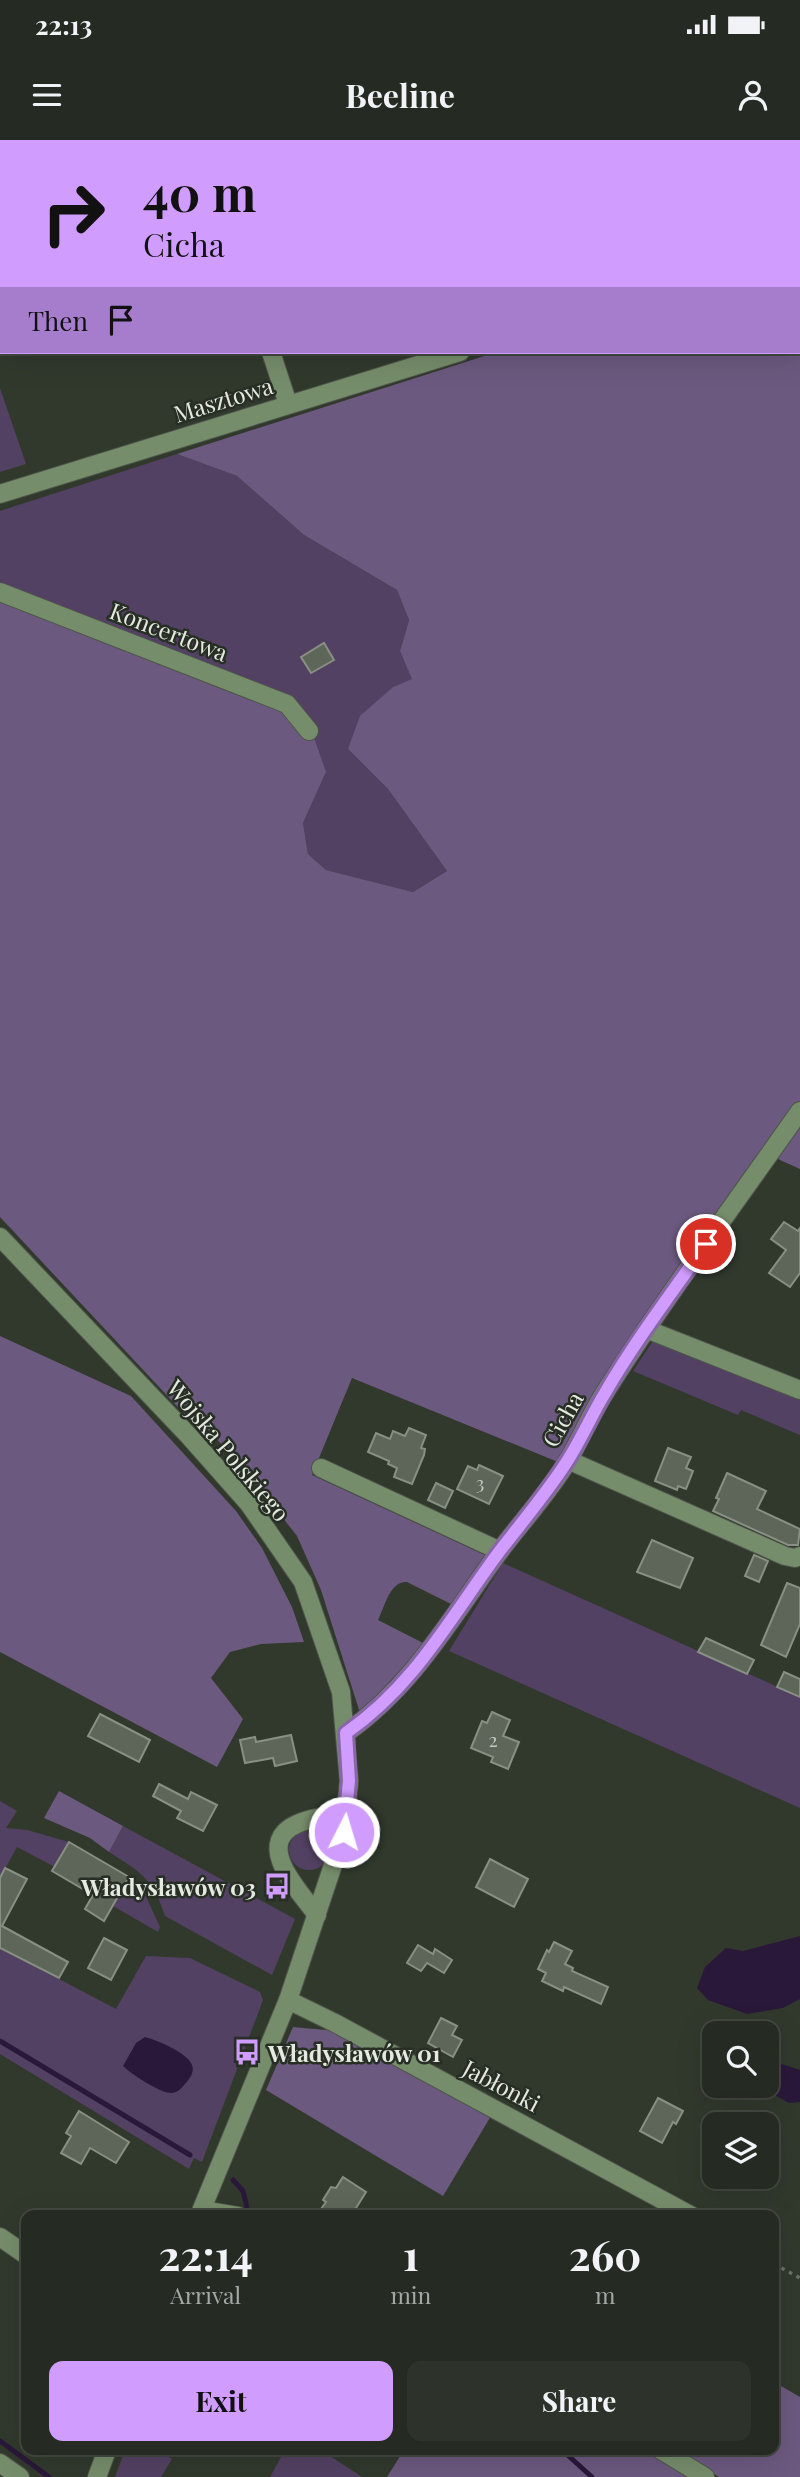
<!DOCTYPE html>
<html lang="en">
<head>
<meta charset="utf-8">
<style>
	body { margin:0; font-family:"Playfair Display",serif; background:#2d332a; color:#f1f3f6; height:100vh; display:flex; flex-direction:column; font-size:26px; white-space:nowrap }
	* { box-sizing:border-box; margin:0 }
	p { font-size:23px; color:#a3a7a5 }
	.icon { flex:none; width:38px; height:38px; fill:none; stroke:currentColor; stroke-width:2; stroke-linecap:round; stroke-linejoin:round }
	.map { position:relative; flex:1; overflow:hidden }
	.drawer { position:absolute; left:21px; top:2070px; width:758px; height:245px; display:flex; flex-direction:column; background:#252b22; border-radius:14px; box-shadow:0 7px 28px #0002,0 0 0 2px #424740 }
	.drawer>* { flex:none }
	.banner { position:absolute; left:0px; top:0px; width:802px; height:214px; box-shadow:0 7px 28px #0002,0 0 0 2px #424740; background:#d09dff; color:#111; overflow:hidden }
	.tools { position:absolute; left:702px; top:1881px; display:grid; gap:14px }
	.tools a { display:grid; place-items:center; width:77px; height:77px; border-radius:14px; background:#252b22; box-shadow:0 7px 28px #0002,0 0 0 2px #424740; font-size:35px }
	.pin { position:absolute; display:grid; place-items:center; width:60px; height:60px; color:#fff; margin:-30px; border:4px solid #fff; border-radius:50%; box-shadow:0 2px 7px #0007 }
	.me { position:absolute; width:77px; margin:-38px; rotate:5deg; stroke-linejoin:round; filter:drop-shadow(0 0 5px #0008) }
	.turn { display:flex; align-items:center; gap:24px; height:147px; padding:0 28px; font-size:32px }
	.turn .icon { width:91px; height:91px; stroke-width:2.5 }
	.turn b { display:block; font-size:49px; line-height:60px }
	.then { display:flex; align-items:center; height:66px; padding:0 28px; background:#0003; gap:14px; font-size:26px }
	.eta { display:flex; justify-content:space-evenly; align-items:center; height:119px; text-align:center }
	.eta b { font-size:42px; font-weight:700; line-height:49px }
	.button { display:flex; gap:14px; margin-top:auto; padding:14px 28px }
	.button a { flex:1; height:80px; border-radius:14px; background:#d09dff; color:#111; font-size:28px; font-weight:700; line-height:80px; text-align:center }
	.button a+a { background:#2d332a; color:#f1f3f6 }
	.status { display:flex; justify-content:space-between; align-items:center; height:49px; padding:0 35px; background:#252b22; direction:ltr }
	.status svg { height:19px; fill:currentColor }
	header { display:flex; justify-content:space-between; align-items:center; height:91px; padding:0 28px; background:#252b22; font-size:32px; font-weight:700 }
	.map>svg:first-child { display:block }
	.green { fill:#534163 }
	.forest { fill:#6c597f }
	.water { fill:#2a183a }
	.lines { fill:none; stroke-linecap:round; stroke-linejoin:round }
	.stream { stroke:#2a183a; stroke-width:5 }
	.building { fill:#5d6659; stroke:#879082; stroke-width:2 }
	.minor-casing { stroke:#4e554a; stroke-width:20 }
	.path { stroke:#697066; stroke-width:3.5; stroke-dasharray:3.5 5; stroke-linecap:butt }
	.minor { stroke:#768d6b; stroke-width:18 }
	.route-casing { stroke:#8766a6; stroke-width:18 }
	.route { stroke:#d09dff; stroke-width:12 }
	.labels { text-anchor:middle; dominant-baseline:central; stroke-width:5; stroke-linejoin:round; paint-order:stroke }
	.number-label { font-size:19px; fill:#c2c8bf }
	.street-label { font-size:23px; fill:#e4e9e1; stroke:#272f24 }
	.poi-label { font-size:23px; font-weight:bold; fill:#e4e9e1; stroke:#272f24; text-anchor:end }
</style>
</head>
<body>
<div class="status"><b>22:13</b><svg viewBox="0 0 49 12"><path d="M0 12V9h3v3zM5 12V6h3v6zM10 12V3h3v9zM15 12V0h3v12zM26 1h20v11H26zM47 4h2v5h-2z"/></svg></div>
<header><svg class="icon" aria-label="menu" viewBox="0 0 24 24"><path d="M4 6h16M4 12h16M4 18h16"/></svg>Beeline<svg class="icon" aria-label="person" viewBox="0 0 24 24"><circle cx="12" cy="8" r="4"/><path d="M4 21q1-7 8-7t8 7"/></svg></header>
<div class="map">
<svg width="800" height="2337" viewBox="0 0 800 2337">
	<rect width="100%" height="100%" fill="#31392d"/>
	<g class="green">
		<path d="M0,248l26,76 -26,8z"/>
		<path d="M177,314l60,22 67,59 93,55 12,30 -9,31 13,28 -20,8 -45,62 40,40 59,82 -34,21 -87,-22 -18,-16 -5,-31 23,-51 -326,-183v-78z"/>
		<path d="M655,1198l145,59v38l-59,-25 -3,5 -105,-44z"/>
		<path d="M503,1423l297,134v111l-351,-157z"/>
		<path d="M0,1661l17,10 -11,17 21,2 42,12 -14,25 -38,-20 -17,31z"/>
		<path d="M123,1686l172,93 -23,56 -107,-59c-12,-38 -25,-44 -56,-64z"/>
		<circle cx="309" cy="1710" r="20"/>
		<path d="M129,1737l13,11 18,39 -2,5 -45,-26z"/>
		<path d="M0,1808l116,61 30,-53 44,2 70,34 3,8 -61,162 -8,-4 -5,11 -189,-115z"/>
		<path d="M125,2310h33l14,9 -11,18h-46z"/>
		<path d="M285,2310h36l41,27h-92z"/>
	</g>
	<g class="forest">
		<path d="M800,134v827l-160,220 -82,141 -206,-84 -40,97 175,81 -34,49 -46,-23c-17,-1 -22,24 -29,38l47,24 -65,69 -39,-123 -24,-54 -39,-50 -51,-58 -17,-8 -190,-203v-628l304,120 22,63 -23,51 5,31 18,16 87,22 34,-21 -59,-82 -40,-40 12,-33 33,-29 19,-8 -12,-28 9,-31 -12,-30 -93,-55 -67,-59 -60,-22 320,-102h303z"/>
		<path d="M800,980v49l-20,-9 -5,-4z"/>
		<path d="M0,1196l131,60 105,115 26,37 30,59 12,35 -43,2 -31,8 -19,26 32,41 -26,48 -217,-115z"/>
		<path d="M59,1651l64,35 -14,26 -19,-14 -46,-20z"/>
		<path d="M293,1887l33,3 2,-2 163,88 -48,80 -177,-106z"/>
		<path d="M774,2242l26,15v80h-81l-45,-27h100z"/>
		<path d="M404,2310h244l44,27h-305z"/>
	</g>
	<g class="water">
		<path d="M800,1796v63l-17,9 -36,6 -39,-14 -11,-12 8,-21 21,-19 17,3z"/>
		<path d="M145,1897c12,3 43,16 47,28 3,7 -3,15 -8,20 -3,4 -7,8 -13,8 -11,0 -40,-19 -48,-27l13,-23z"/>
		<path d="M767,1915l11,8 22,7v32l-11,1 -31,-17h8z"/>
	</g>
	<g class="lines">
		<g class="stream">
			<path d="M0,1901l190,114"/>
			<path d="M233,2040l10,11 4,16"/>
			<path d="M0,2301l49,36"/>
			<path d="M562,2310l30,27"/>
		</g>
	</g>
	<g class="building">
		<path d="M324,503l10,17 -23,13 -10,-16z"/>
		<path d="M784,1082l14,9 2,-3v45l-10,14 -21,-14 17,-23 -15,-11z"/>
		<path d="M409,1288l17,7 -5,13 4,1 -1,6 -12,29 -18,-7 3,-9 -9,-4 1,-3 -21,-9 8,-19 14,6 3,-8 12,5z"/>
		<path d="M668,1308l23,9 -5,11 7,3 -7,18 -8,-3 -1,4 -22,-9z"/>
		<path d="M479,1325l24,11 -14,28 -32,-15 11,-23 9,4z"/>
		<path d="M727,1333l39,18 -9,18 43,20 -2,16h-10l-75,-34 6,-12 -3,-1z"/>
		<path d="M436,1343l17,8 -8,17 -17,-8z"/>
		<path d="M652,1400l41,18 -13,30 -43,-16z"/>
		<path d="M754,1415l14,6 -9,21 -14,-6z"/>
		<path d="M787,1443l13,5v36l-14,33 -25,-12z"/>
		<path d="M706,1498l48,22 -7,14 -49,-22z"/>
		<path d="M784,1532l16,7v18l-23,-10z"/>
		<path d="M492,1572l18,8 -7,16 16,6 -11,27 -17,-7 2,-5 -22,-9 11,-27 5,2z"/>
		<path d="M100,1574l50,26 -11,22 -51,-26z"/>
		<path d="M291,1595l6,26 -22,5 -2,-8 -28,5 -5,-23 15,-3 1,5z"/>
		<path d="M159,1644l29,15 3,-7 26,13 -14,26 -26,-13 4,-7 -28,-15z"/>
		<path d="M69,1702l60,35 -25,44 -19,-12 8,-14 -41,-24z"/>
		<path d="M490,1719l38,20 -14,28 -38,-20z"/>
		<path d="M5,1728l22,11 -25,47 66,36 -9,16 -59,-30v-70z"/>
		<path d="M104,1798l23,12 -16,30 -23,-12z"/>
		<path d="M554,1802l18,9 -7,13 8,4 -1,3 36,16 -7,17 -37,-17 -1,4 -21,-10 4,-8 -8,-4 9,-19 2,2z"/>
		<path d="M418,1805l15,9 2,-5 17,11 -8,13 -17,-10 -6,8 -14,-8z"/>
		<path d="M441,1878l16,8 -5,9 10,5 -9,17 -25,-14z"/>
		<path d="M658,1958l25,13 -7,13 -3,-2 -11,21 -22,-12z"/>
		<path d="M79,1971l50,31 -13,21 -26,-15 -9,16 -20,-11 10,-17 -5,-3z"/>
		<path d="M343,2037l23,15 -15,24h-35l10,-14 -3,-2 8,-13 5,1z"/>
	</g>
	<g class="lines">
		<g class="minor-casing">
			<g id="minor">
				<path d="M205,0v2"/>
				<path d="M271,212l17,52"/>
				<path d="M0,354l460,-142"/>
				<path d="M0,452l287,112 22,27"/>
				<path d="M0,1097l188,198 61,69 54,78 38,110 8,89 -5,51 -56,168 -89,216"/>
				<path d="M646,1189l154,61"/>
				<path d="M568,1320l217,96 10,2 5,-2"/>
				<path d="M321,1328l179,83"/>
				<path d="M346,1593c68,-48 105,-115 153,-181 23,-31 50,-59 70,-93 13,-23 23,-47 38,-70 61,-95 128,-186 193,-278"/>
				<path d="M317,1775c-16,-22 -65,-71 -20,-91 15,-7 34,-8 50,-10"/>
				<path d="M288,1860l47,23 357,193"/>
				<path d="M202,2070l36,6"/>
				<path d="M0,2097l26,18"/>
				<path d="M661,2310l44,27"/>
				<path d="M0,2323l20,14"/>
				<path d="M97,2337l10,-27"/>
			</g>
		</g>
		<path class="path" d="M774,2124l26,14"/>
		<use href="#minor" class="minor"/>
	</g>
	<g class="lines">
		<g class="route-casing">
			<path id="route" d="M344,1692l5,-51 -3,-48c70,-49 104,-115 153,-181 23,-30 47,-58 67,-89 15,-23 25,-47 39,-70 30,-52 67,-100 101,-149"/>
		</g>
		<use href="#route" class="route"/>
	</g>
	<defs>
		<g id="bus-bare" transform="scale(2.1)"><path d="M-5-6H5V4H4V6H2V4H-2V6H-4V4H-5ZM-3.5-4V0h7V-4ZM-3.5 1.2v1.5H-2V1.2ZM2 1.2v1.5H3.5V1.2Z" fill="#d09dff" stroke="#272f24" stroke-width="2.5" paint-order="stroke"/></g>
	</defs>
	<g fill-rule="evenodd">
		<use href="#bus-bare" x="277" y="1746"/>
		<use href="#bus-bare" x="247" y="1912"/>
	</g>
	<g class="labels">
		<g class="number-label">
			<text x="480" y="1342">3</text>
			<text x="493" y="1599">2</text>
		</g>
		<g class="street-label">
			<text transform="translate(223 259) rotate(-17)">Masztowa</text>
			<text transform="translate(169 491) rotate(21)">Koncertowa</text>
			<text transform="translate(562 1279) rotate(-61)">Cicha</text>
			<text transform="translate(229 1310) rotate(50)">Wojska Polskiego</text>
			<text transform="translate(502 1945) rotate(28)">Jabłonki</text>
		</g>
		<g class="poi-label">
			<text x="256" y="1746">Władysławów 03</text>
			<text x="268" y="1912" text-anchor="start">Władysławów 01</text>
		</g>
	</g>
</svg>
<div class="tools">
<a><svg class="icon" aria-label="search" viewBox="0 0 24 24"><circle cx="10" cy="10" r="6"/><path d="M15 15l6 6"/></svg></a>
<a><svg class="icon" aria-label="layers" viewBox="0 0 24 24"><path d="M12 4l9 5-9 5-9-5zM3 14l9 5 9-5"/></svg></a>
</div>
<div class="pin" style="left:706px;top:1104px;background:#d93025"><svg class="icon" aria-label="arrive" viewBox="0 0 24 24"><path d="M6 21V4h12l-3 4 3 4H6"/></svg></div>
<svg class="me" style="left:344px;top:1692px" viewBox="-20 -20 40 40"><circle r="17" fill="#d09dff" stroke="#fff" stroke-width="3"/><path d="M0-11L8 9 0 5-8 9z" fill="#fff"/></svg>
<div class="banner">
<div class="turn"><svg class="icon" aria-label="right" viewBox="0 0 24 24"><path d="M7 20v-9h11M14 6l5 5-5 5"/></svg><div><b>40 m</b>Cicha</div></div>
<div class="then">Then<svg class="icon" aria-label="arrive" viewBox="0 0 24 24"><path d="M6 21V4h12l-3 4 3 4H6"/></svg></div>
</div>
<section class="drawer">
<div class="eta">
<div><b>22:14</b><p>Arrival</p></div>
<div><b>1</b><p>min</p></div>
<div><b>260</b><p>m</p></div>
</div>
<div class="button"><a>Exit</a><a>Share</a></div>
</section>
</div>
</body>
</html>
